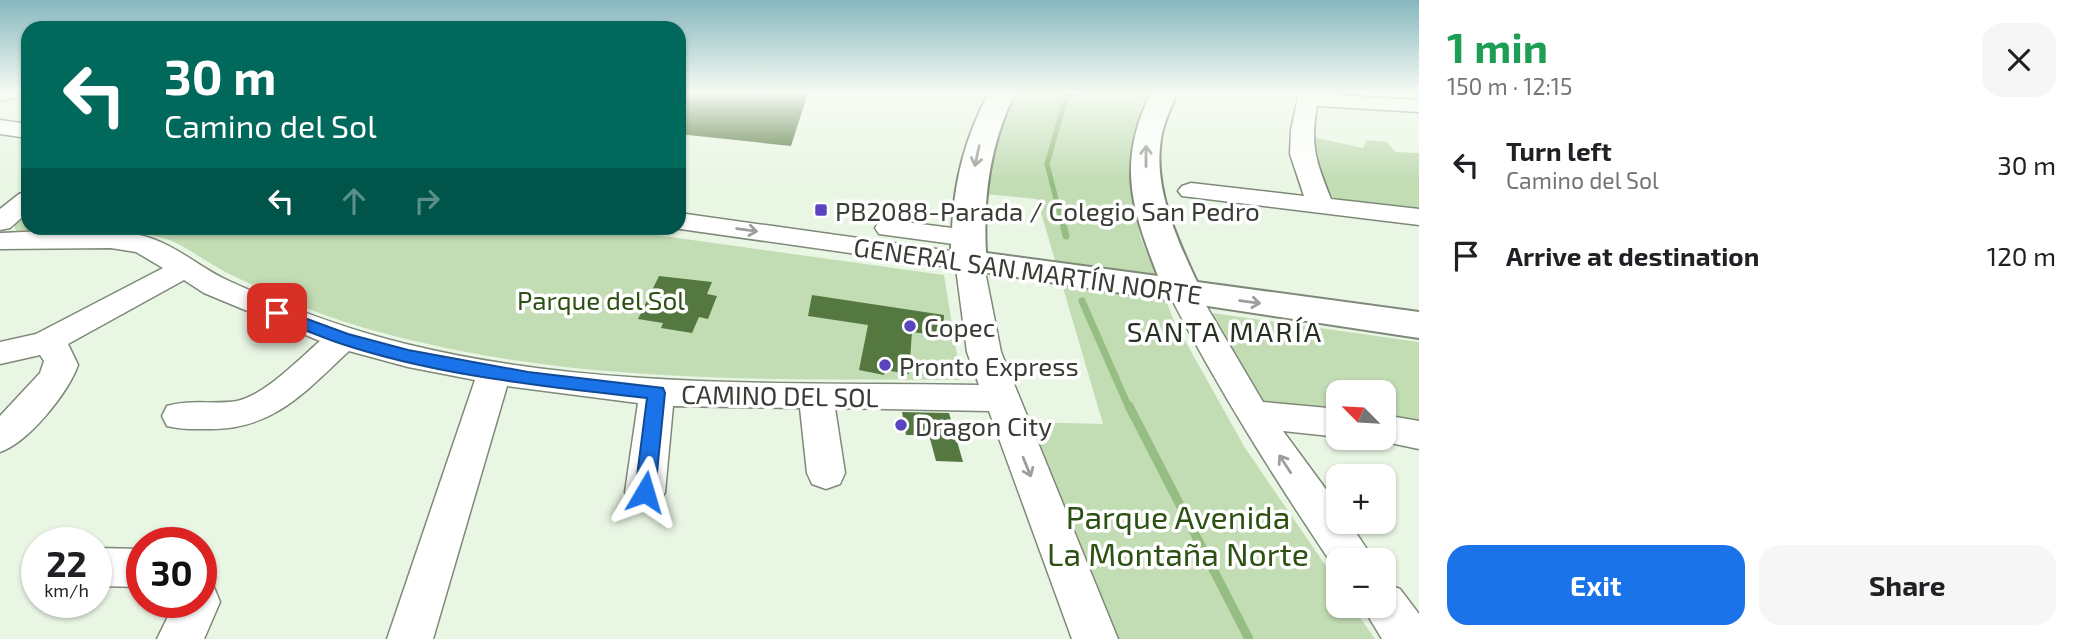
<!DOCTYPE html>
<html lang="en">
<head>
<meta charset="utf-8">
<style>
	body { margin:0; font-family:"Exo 2",sans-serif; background:#f6f6f6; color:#202124; height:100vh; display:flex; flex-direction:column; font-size:26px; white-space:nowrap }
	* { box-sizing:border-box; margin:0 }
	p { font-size:23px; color:#757577 }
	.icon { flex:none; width:38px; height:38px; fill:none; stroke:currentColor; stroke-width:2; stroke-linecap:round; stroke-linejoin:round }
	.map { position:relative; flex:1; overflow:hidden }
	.sheet { display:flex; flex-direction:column; background:#fff; width:665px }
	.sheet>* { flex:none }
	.banner { position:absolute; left:21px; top:21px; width:665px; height:214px; border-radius:21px; box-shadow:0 2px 5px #0004; background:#00695c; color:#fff; overflow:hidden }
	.needle { width:46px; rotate:294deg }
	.tools { position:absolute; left:1326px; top:380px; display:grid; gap:14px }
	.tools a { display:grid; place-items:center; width:70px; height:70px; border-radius:14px; background:#fff; box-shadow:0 2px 5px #0004; font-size:35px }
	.speed { position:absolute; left:21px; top:527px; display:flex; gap:14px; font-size:35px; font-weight:700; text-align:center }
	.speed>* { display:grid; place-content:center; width:91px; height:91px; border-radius:50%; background:#fff; box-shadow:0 2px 5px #0004; line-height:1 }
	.speed small { font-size:18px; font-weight:400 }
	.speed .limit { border:10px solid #d22; background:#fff; color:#111 }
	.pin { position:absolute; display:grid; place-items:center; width:60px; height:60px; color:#fff; margin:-30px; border-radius:14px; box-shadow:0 4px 10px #0006 }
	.me { position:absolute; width:77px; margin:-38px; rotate:7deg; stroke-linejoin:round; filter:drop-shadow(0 0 5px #0008) }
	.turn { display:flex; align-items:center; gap:24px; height:147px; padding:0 28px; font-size:32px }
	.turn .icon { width:91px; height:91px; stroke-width:2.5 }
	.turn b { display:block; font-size:49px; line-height:60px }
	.lanes { display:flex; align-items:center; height:66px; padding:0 28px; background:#0003; justify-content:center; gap:35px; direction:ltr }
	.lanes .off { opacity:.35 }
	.round { display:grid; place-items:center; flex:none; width:74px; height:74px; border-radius:21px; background:#f6f6f6 }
	.head { display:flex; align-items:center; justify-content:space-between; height:119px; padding:0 28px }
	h1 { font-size:42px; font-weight:700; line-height:52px; color:#1e9e55 }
	.action { display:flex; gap:14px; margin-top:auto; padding:14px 28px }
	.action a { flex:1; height:80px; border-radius:21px; background:#1a73e8; color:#fff; font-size:28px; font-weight:700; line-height:80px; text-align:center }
	.action a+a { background:#f6f6f6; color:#202124 }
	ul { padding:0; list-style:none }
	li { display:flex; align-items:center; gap:21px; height:91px; padding:0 28px }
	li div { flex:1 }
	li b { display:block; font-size:26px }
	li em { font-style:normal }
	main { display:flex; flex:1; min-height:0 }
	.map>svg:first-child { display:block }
	.green { fill:#c2dcb4 }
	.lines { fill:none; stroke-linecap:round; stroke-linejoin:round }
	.stream-far2 { stroke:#97be82; stroke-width:5 }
	.stream-far1 { stroke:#97be82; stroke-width:7 }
	.stream { stroke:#97be82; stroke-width:9 }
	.building { fill:#557840 }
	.minor-casing { stroke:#7e8978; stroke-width:3 }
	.major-casing { stroke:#7e8978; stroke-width:4 }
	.minor { fill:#fff; fill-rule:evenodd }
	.major { fill:#fff; fill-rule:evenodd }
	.oneway { stroke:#9c9e9a }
	.route { fill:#1a73e8; stroke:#114b97; stroke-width:2 }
	.poi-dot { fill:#5946be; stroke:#fff; stroke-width:2.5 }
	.labels { text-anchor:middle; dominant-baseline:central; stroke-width:7; stroke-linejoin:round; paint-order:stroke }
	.poi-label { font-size:26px; fill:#383d36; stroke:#fff; text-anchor:start }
	.street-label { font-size:26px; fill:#383d36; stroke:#fff }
	.park-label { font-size:26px; fill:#2d5013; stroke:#fff }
	.neighbourhood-label { font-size:28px; letter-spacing:2px; fill:#273022; stroke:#fff }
	.near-park-label { font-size:32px; fill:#2d5013; stroke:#fff }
</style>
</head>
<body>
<main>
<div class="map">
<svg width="1419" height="639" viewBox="0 0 1419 639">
	<rect width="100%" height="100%" fill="#eaf6e4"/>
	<g class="green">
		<path d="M1017,93h132l-7,9 -9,69 7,65 34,85 71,127 94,137v21h13l23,33h-267l-83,-217 78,2 -66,-225 -52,-5 11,-53z"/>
		<path d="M1312,137l51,11 4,-8 20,2 8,10 24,1v59l-73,-9 -28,-12z"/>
		<path d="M28,213v15h578l338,47 17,105c-178,-1 -358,4 -533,-36 -56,-12 -114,-30 -166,-55 -16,-7 -32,-14 -47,-23 -20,-11 -34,-24 -56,-29 -45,-11 -97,-6 -143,-6l-2,-6z"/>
		<path d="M1205,312l214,30v80l-35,-6v-24h-45v16l-78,-6z"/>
	</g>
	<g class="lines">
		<path class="stream-far2" d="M1064,230l-17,-66 17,-60 8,-11"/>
		<g class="stream-far1">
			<path d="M1064,228l2,8"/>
			<path d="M1082,301l47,107"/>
		</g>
		<path class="stream" d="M1129,406l120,233"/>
	</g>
	<g class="building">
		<path d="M679,93h129l-17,53 -112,-12z"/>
		<path d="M659,276l53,6 -5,12 10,2 -9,23 -9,-2 -7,16 -31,-5 2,-5 -25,-4z"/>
		<path d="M812,295l132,20 -1,21 -31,-4 -3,42 -24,-4 -1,5 -25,-5 9,-45 -60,-9z"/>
		<path d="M902,412l47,1 14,49 -27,-1 -7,-26h-23z"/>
	</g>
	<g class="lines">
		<g class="minor-casing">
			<g id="minor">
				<path d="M0,93h21l-3,4 -18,4z"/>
				<path d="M1299,93l120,7v12l-102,-6c-7,41 -1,55 14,93l88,10v16l-237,-29 -4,-5 4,-5 9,-3 113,13 -14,-42 1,-24z"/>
				<path d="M0,120l28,4v14l-28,-4z"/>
				<path d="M28,191v21l-18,16 -10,2v-21l19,-15z"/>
				<path d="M679,213l300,42 4,6 18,91 117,287h-46l-83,-228 -154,-3 10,65 -5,11 -14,5 -14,-5 -5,-11 -7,-65 -127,-2 -8,86 -6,12 -14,4 -14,-4 -6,-12 13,-89 -131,-17 -74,253h-46l88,-259 -67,-13 -59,-16c-43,40 -75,78 -138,78 -16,0 -29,1 -44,-3l-5,-10 5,-10c23,-7 47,-1 70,-5 28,-6 62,-42 83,-60l-116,-48 -20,-13 -116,64 10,21c-10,28 -50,78 -78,87v-36l40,-43 4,-12 -4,-6 -40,9v-22l36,-8 127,-66 -27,-16 -25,-4 -111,1v-16c43,-1 113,-9 153,6 26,9 48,29 74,41 56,26 118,49 179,64 187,46 382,38 573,41l-12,-33 -11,-84 -283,-40h6z"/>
				<path d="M889,220l79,10 10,2 4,6 -4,6 -10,2 -89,-12 -4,-6 4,-6z"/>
				<path d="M1183,282l11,3 69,117 76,7v28l-56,-6 56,76v15h10l25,38h-35l-1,13c-62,-92 -119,-182 -170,-281l4,-7z"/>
				<path d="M1384,415l35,6v28l-48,-10 13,-1z"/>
				<path d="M96,548l46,1v38l-46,-1z"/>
				<path d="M201,582l13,5 6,15 -16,37h-47l18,-37h26z"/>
				<path d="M1384,583l16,6 19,25v25h-37l-20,-33h22z"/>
			</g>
		</g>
		<g class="major-casing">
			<path id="major" d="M989,93h26c-25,51 -32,103 -29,160l172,23c-27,-69 -41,-114 -7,-183h26c-6,15 -14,30 -16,46 -8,49 16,100 36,143l222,30v26l-462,-70c-8,-10 -6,-24 -5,-37 2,-49 13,-94 37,-138z"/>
		</g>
		<use href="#minor" class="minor"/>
		<use href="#major" class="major"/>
	</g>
	<defs><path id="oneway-shaft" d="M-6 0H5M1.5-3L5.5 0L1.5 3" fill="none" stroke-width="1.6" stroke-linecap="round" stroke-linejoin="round" transform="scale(1.75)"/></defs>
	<g class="oneway">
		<use href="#oneway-shaft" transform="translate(977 156) rotate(102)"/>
		<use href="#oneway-shaft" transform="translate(1146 156) rotate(-90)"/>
		<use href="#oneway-shaft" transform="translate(747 230) rotate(8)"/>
		<use href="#oneway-shaft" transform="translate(1250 302) rotate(8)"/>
		<use href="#oneway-shaft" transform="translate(1285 464) rotate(-123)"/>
		<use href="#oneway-shaft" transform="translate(1027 467) rotate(68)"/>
	</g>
	<linearGradient id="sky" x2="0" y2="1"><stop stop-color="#87b8bf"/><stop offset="0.51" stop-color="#f6fbf3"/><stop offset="1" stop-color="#f6fbf3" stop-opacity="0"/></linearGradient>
	<rect width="1419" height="182" fill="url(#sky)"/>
	<path class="route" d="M277,308l71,26 60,16 120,22 135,16 2,5 -10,99 -3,6 -7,2 -8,-2 -2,-6 12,-94c-104,-12 -211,-22 -311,-56 -22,-8 -43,-17 -65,-25l-2,-4z"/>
	<g class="poi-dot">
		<rect x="814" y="203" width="14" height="14" rx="3.5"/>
		<circle cx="910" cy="326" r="7"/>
		<circle cx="885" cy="365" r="7"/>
		<circle cx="901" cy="425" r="7"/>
	</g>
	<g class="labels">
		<g class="poi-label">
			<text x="835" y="210">PB2088-Parada / Colegio San Pedro</text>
			<text x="924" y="326">Copec</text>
			<text x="899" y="365">Pronto Express</text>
			<text x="915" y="425">Dragon City</text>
		</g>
		<g class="street-label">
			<text transform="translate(1028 270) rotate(8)">GENERAL SAN MARTÍN NORTE</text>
			<text transform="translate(780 395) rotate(1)">CAMINO DEL SOL</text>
		</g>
		<g class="park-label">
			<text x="601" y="299">Parque del Sol</text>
		</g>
		<g class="neighbourhood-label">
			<text x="1225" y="331">SANTA MARÍA</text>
		</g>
		<g class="near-park-label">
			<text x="1178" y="516">Parque Avenida<tspan x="1178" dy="37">La Montaña Norte</tspan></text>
		</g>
	</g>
</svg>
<div class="tools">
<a><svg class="needle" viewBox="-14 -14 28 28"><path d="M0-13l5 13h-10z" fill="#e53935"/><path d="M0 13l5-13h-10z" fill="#757577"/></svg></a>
<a>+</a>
<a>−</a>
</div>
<div class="speed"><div>22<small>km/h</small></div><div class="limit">30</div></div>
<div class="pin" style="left:277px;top:313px;background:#d93025"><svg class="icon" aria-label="arrive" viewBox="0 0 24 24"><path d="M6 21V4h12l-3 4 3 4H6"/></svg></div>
<svg class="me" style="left:645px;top:492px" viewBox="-20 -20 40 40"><path d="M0-17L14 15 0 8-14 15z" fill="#1a73e8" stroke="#fff" stroke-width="4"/></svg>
<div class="banner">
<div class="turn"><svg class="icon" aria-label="left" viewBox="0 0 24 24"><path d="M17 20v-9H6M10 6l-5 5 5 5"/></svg><div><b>30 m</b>Camino del Sol</div></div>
<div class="lanes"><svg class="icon" aria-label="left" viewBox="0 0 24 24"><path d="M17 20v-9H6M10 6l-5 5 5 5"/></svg><svg class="icon off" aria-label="ahead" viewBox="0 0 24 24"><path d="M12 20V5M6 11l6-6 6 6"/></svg><svg class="icon off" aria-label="right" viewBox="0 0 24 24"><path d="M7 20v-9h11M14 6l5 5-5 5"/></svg></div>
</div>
</div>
<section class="sheet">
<div class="head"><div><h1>1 min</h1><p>150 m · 12:15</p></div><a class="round"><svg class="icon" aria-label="close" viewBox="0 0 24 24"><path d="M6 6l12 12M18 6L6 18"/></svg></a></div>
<ul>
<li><svg class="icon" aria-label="left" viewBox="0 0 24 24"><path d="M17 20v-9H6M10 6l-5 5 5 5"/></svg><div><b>Turn left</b><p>Camino del Sol</p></div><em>30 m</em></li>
<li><svg class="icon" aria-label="arrive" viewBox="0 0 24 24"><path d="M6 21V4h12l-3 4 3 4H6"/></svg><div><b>Arrive at destination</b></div><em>120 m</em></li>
</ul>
<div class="action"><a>Exit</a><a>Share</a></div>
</section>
</main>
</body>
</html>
